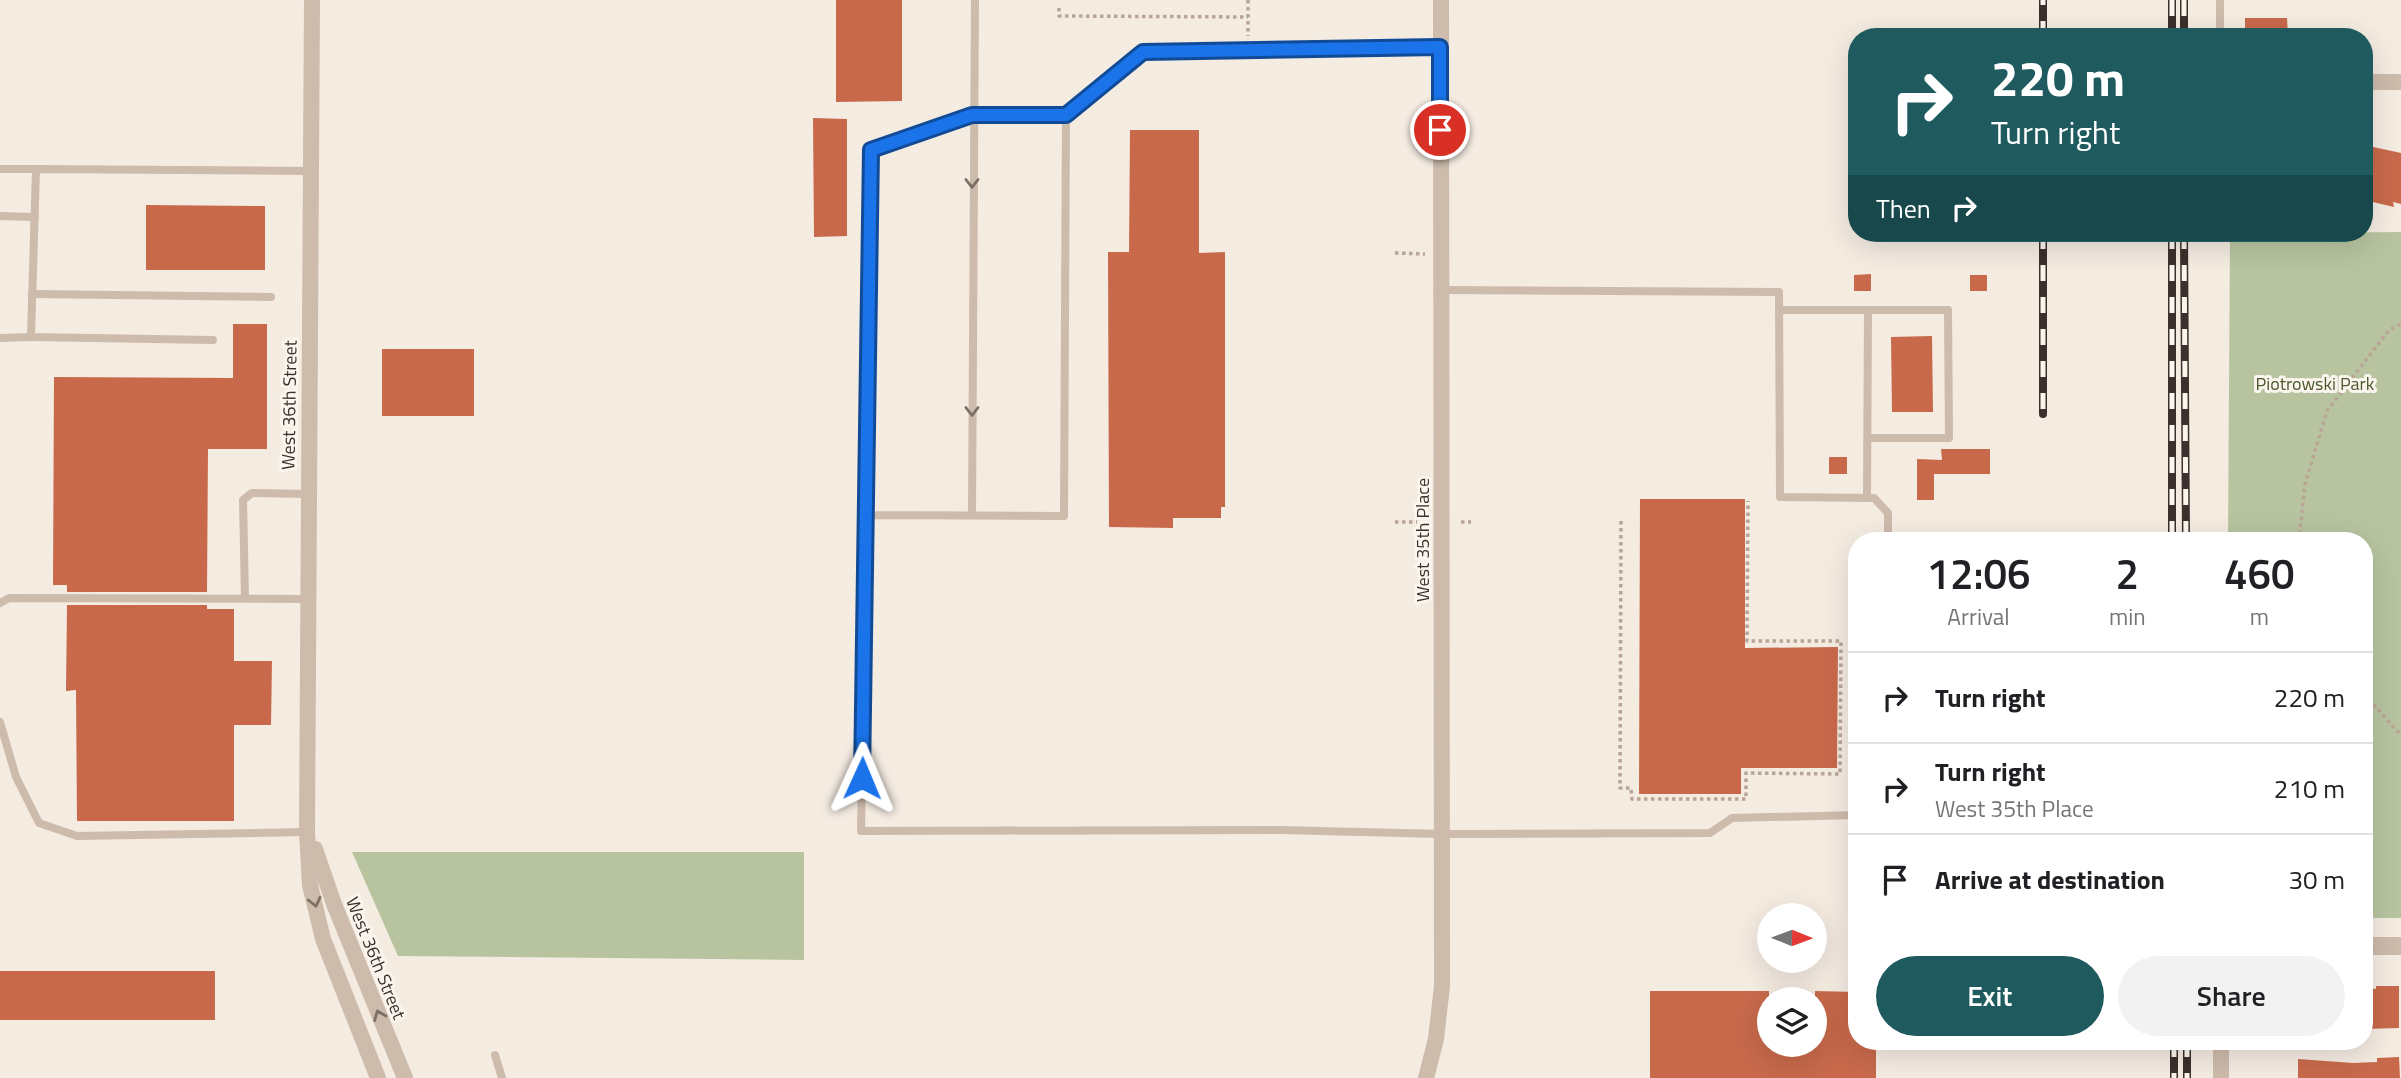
<!DOCTYPE html>
<html lang="en">
<head>
<meta charset="utf-8">
<style>
	body { margin:0; font-family:"Titillium Web",sans-serif; background:#f2f2f2; color:#202124; height:100vh; display:flex; flex-direction:column; font-size:26px; white-space:nowrap }
	* { box-sizing:border-box; margin:0 }
	p { font-size:23px; color:#757577 }
	.icon { flex:none; width:38px; height:38px; fill:none; stroke:currentColor; stroke-width:2; stroke-linecap:round; stroke-linejoin:round }
	.map { position:relative; flex:1; overflow:hidden }
	.sheet { position:absolute; left:1848px; top:532px; width:525px; height:518px; display:flex; flex-direction:column; background:#fff; border-radius:28px; box-shadow:0 7px 28px #0002 }
	.sheet>* { flex:none }
	.top-card { position:absolute; left:1848px; top:28px; width:525px; height:214px; border-radius:28px; box-shadow:0 7px 28px #0002; background:#1f5a5e; color:#fff; overflow:hidden }
	.needle { width:46px; rotate:91deg }
	.buttons { position:absolute; left:1757px; top:903px; display:grid; gap:14px }
	.buttons a { display:grid; place-items:center; width:70px; height:70px; border-radius:50%; background:#fff; box-shadow:0 7px 28px #0002; font-size:35px }
	.pin { position:absolute; display:grid; place-items:center; width:60px; height:60px; color:#fff; margin:-30px; border:4px solid #fff; border-radius:50%; box-shadow:0 2px 7px #0007 }
	.me { position:absolute; width:77px; margin:-38px; rotate:1deg; stroke-linejoin:round; filter:drop-shadow(0 0 5px #0008) }
	.turn { display:flex; align-items:center; gap:24px; height:147px; padding:0 28px; font-size:32px }
	.turn .icon { width:91px; height:91px; stroke-width:2.5 }
	.turn b { display:block; font-size:49px; line-height:60px }
	.then { display:flex; align-items:center; height:66px; padding:0 28px; background:#0003; gap:14px; font-size:26px }
	.eta { display:flex; justify-content:space-evenly; align-items:center; height:119px; text-align:center }
	.eta b { font-size:42px; font-weight:600; line-height:49px }
	.action { display:flex; gap:14px; margin-top:auto; padding:14px 28px }
	.action a { flex:1; height:80px; border-radius:42px; background:#1f5a5e; color:#fff; font-size:28px; font-weight:600; line-height:80px; text-align:center }
	.action a+a { background:#f2f2f2; color:#202124 }
	ul { padding:0; list-style:none }
	li { display:flex; align-items:center; gap:21px; height:91px; padding:0 28px; border-top:2px solid #e0e0e0 }
	li div { flex:1 }
	li b { display:block; font-size:26px }
	li em { font-style:normal }
	.map>svg:first-child { display:block }
	.green { fill:#b8c4a0 }
	.building { fill:#c8694b }
	.lines { fill:none; stroke-linecap:round; stroke-linejoin:round }
	.path { stroke:#b9a596; stroke-width:3.5; stroke-dasharray:3.5 3.5; stroke-linecap:butt }
	.service { stroke:#cdbbac; stroke-width:8 }
	.minor { stroke:#cdbbac; stroke-width:16 }
	.tertiary { stroke:#cdbbac; stroke-width:18 }
	.rail-casing { stroke:#3b302b; stroke-width:8 }
	.rail { stroke:#fbf5ee; stroke-width:5; stroke-dasharray:16; stroke-linecap:butt }
	.oneway { stroke:#7d6f65 }
	.route-casing { stroke:#114b97; stroke-width:18 }
	.route { stroke:#1a73e8; stroke-width:12 }
	.labels { text-anchor:middle; dominant-baseline:central; stroke-width:6; stroke-linejoin:round; paint-order:stroke }
	.park-label { font-size:18px; fill:#4a5a2e; stroke:#fbf5ee }
	.street-label { font-size:18px; fill:#3b302b; stroke:#fbf5ee }
</style>
</head>
<body>
<div class="map">
<svg width="2401" height="1078" viewBox="0 0 2401 1078">
	<rect width="100%" height="100%" fill="#f4ebe1"/>
	<g class="green">
		<path d="M2401,232v686h-37v-377h-136l2,-307z"/>
		<path d="M352,852h452v108l-406,-4z"/>
	</g>
	<g class="building">
		<path d="M836,0h66v101l-66,1z"/>
		<path d="M2245,18h42l1,19h-43z"/>
		<path d="M813,118l34,1v117l-33,1z"/>
		<path d="M1130,130h69v123l26,-1v255h-4v11h-48v10l-64,-1 -1,-275h21z"/>
		<path d="M2364,145l37,8v51l-8,-2 1,5 -30,-7z"/>
		<path d="M146,205l119,1v64h-119z"/>
		<path d="M1871,274v17h-17v-16z"/>
		<rect x="1970" y="275" width="17" height="16"/>
		<path d="M233,324h34v125h-59l-1,143h-140v-7h-14l1,-208 179,1z"/>
		<path d="M1932,336l1,76h-41l-1,-75z"/>
		<rect x="382" y="349" width="92" height="67"/>
		<path d="M1941,449h49v25h-56v26h-17v-41l25,1z"/>
		<rect x="1829" y="457" width="18" height="17"/>
		<path d="M1640,499h105v149l93,-1 -1,121h-96v26h-102z"/>
		<path d="M67,605h140v4h27v52h38l-1,64h-37v96h-157l-1,-131 -10,1z"/>
		<rect x="0" y="971" width="215" height="49"/>
		<path d="M2376,986h23v42l-35,1v-41l12,1z"/>
		<path d="M1650,991h119v54h46v-54l42,1v49h19v37h-226z"/>
		<path d="M2399,1057l1,21h-102v-19l55,4 24,-1v-4z"/>
	</g>
	<g class="lines">
		<g class="path">
			<path d="M1248,0v36"/>
			<path d="M1059,8v8l189,1"/>
			<path d="M1395,253l30,1"/>
			<path d="M1621,521l-1,267h11l1,11h114v-26l94,1 1,-133h-94l1,-140"/>
			<path d="M1395,522h22"/>
			<path d="M1461,522h10"/>
			<path d="M2299,541l6,-57 22,-73 62,-81 12,-6"/>
			<path d="M2364,694l37,41"/>
		</g>
		<g class="service">
			<path d="M2220,0v37"/>
			<path d="M1066,115l77,-63 297,-5"/>
			<path d="M0,169h36"/>
			<path d="M0,216l35,1"/>
			<path d="M2218,234v-1"/>
			<path d="M1441,290l338,2 1,205 94,1 14,15v28"/>
			<path d="M32,294l239,3"/>
			<path d="M1779,310h89l-1,188"/>
			<path d="M0,338l31,-1"/>
			<path d="M213,340l-182,-3 5,-168 275,2"/>
			<path d="M1868,438h81l-1,-128h-80"/>
			<path d="M867,515l4,-365 101,-35h94l-2,401 -197,-1 -6,316 418,-1 163,4 268,-1 22,-15 125,-3"/>
			<path d="M972,515l3,-515"/>
			<path d="M245,598l-2,-98 9,-7 56,1"/>
			<path d="M0,603l9,-5 298,1"/>
			<path d="M0,722l16,55 23,46 38,13 230,-4"/>
			<path d="M495,1055l7,23"/>
		</g>
		<g class="minor">
			<path d="M312,0l-5,832 3,53 13,54 55,139"/>
			<path d="M2364,82h37"/>
			<path d="M315,849l19,55 71,174"/>
			<path d="M2221,1041v37"/>
			<path d="M1426,1078l10,-39 6,-53 -1,-986"/>
		</g>
		<path class="tertiary" d="M2364,946h37"/>
		<g class="rail-casing">
			<g id="rail">
				<path d="M2172,0v37"/>
				<path d="M2184,0v37"/>
				<path d="M2043,37v-37"/>
				<path d="M2043,233v181"/>
				<path d="M2172,233v308"/>
				<path d="M2184,233l2,308"/>
				<path d="M2174,1041v37"/>
				<path d="M2187,1041v37"/>
			</g>
		</g>
		<use href="#rail" class="rail"/>
	</g>
	<defs><path id="oneway-chevron" d="M-2-3.5L2.5 0L-2 3.5" fill="none" stroke-width="1.6" stroke-linecap="round" stroke-linejoin="round" transform="scale(1.75)"/></defs>
	<g class="oneway">
		<use href="#oneway-chevron" transform="translate(972 183) rotate(90)"/>
		<use href="#oneway-chevron" transform="translate(972 411) rotate(90)"/>
		<use href="#oneway-chevron" transform="translate(315 902) rotate(77)"/>
		<use href="#oneway-chevron" transform="translate(379 1015) rotate(-112)"/>
	</g>
	<g class="lines">
		<g class="route-casing">
			<path id="route" d="M862,778l9,-628 101,-35h94l77,-63 297,-5v83"/>
		</g>
		<use href="#route" class="route"/>
	</g>
	<g class="labels">
		<g class="park-label">
			<text x="2315" y="383">Piotrowski Park</text>
		</g>
		<g class="street-label">
			<text transform="translate(289 405) rotate(-89)">West 36th Street</text>
			<text transform="translate(1422 540) rotate(-90)">West 35th Place</text>
			<text transform="translate(376 958) rotate(68)">West 36th Street</text>
		</g>
	</g>
</svg>
<div class="buttons">
<a><svg class="needle" viewBox="-14 -14 28 28"><path d="M0-13l5 13h-10z" fill="#e53935"/><path d="M0 13l5-13h-10z" fill="#757577"/></svg></a>
<a><svg class="icon" aria-label="layers" viewBox="0 0 24 24"><path d="M12 4l9 5-9 5-9-5zM3 14l9 5 9-5"/></svg></a>
</div>
<div class="pin" style="left:1440px;top:130px;background:#d93025"><svg class="icon" aria-label="arrive" viewBox="0 0 24 24"><path d="M6 21V4h12l-3 4 3 4H6"/></svg></div>
<svg class="me" style="left:862px;top:778px" viewBox="-20 -20 40 40"><path d="M0-17L14 15 0 8-14 15z" fill="#1a73e8" stroke="#fff" stroke-width="4"/></svg>
<div class="top-card">
<div class="turn"><svg class="icon" aria-label="right" viewBox="0 0 24 24"><path d="M7 20v-9h11M14 6l5 5-5 5"/></svg><div><b>220 m</b>Turn right</div></div>
<div class="then">Then<svg class="icon" aria-label="right" viewBox="0 0 24 24"><path d="M7 20v-9h11M14 6l5 5-5 5"/></svg></div>
</div>
<section class="sheet">
<div class="eta">
<div><b>12:06</b><p>Arrival</p></div>
<div><b>2</b><p>min</p></div>
<div><b>460</b><p>m</p></div>
</div>
<ul>
<li><svg class="icon" aria-label="right" viewBox="0 0 24 24"><path d="M7 20v-9h11M14 6l5 5-5 5"/></svg><div><b>Turn right</b></div><em>220 m</em></li>
<li><svg class="icon" aria-label="right" viewBox="0 0 24 24"><path d="M7 20v-9h11M14 6l5 5-5 5"/></svg><div><b>Turn right</b><p>West 35th Place</p></div><em>210 m</em></li>
<li><svg class="icon" aria-label="arrive" viewBox="0 0 24 24"><path d="M6 21V4h12l-3 4 3 4H6"/></svg><div><b>Arrive at destination</b></div><em>30 m</em></li>
</ul>
<div class="action"><a>Exit</a><a>Share</a></div>
</section>
</div>
</body>
</html>
